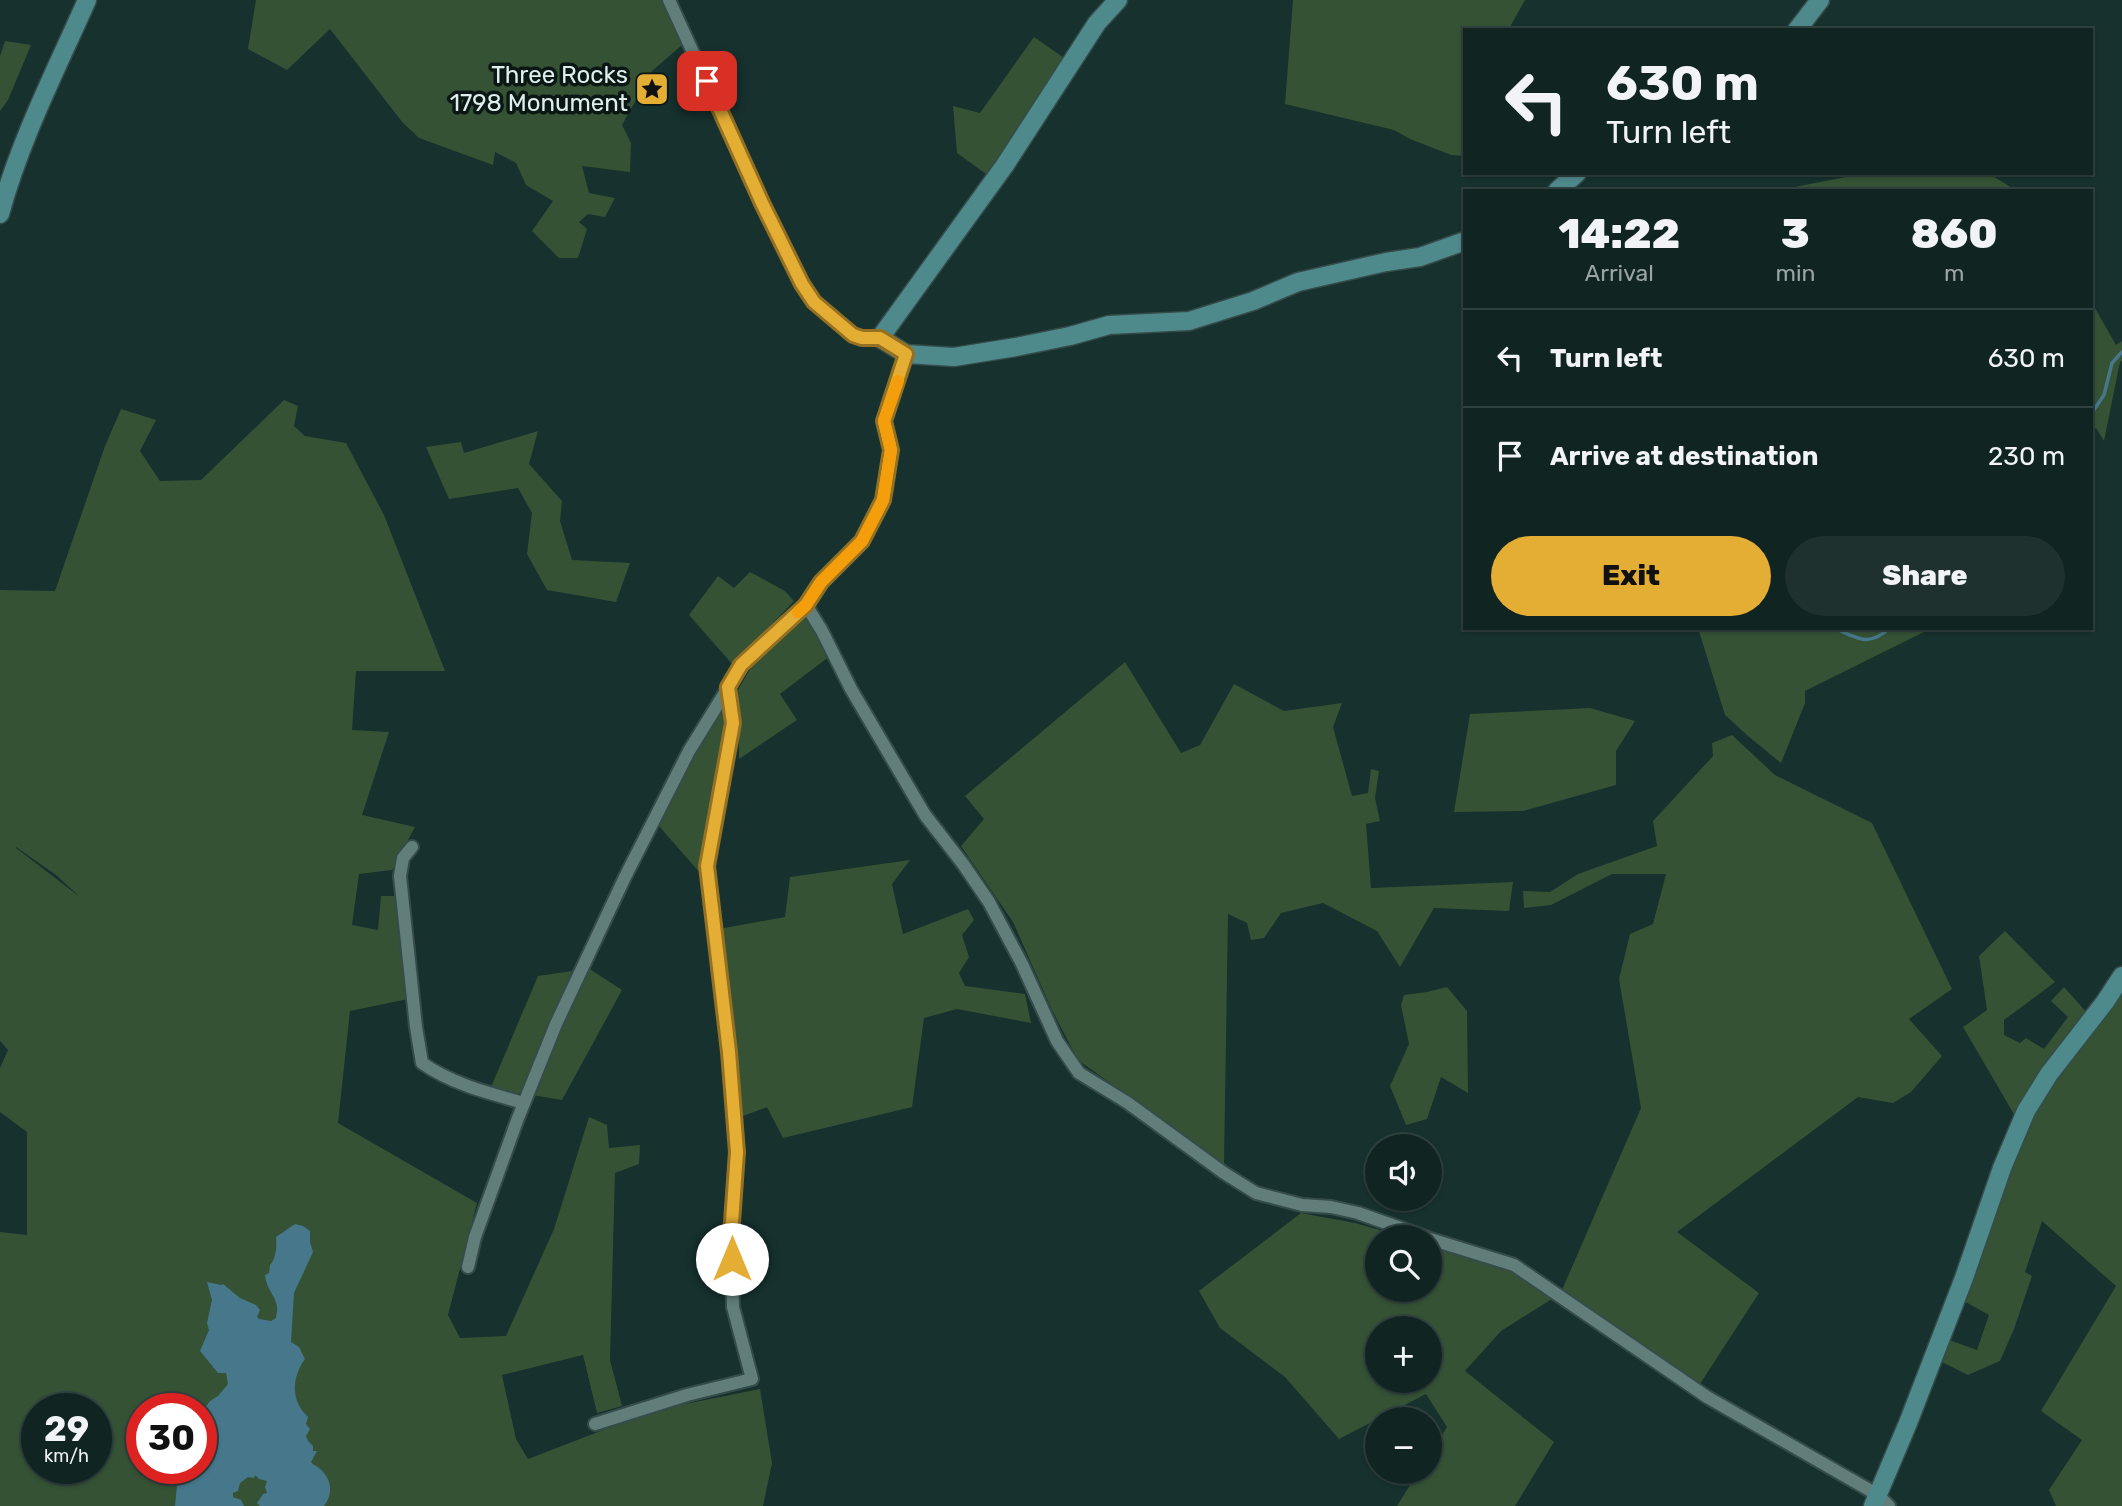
<!DOCTYPE html>
<html lang="en">
<head>
<meta charset="utf-8">
<style>
	body { margin:0; font-family:Rubik,sans-serif; background:#1e312f; color:#f1f3f6; height:100vh; display:flex; flex-direction:column; font-size:26px; white-space:nowrap }
	* { box-sizing:border-box; margin:0 }
	p { font-size:23px; color:#9ca5a5 }
	.icon { flex:none; width:38px; height:38px; fill:none; stroke:currentColor; stroke-width:2; stroke-linecap:round; stroke-linejoin:round }
	.map { position:relative; flex:1; overflow:hidden }
	.panel { position:absolute; left:1463px; top:189px; width:630px; height:441px; display:flex; flex-direction:column; background:#102522; border-radius:0px; box-shadow:0 2px 5px #0004,0 0 0 2px #304240 }
	.panel>* { flex:none }
	.banner { position:absolute; left:1463px; top:28px; width:630px; height:147px; border-radius:0px; box-shadow:0 2px 5px #0004,0 0 0 2px #304240; background:#102522; color:#f1f3f6; overflow:hidden }
	.buttons { position:absolute; left:1365px; top:1134px; display:grid; gap:14px }
	.buttons a { display:grid; place-items:center; width:77px; height:77px; border-radius:50%; background:#102522; box-shadow:0 2px 5px #0004,0 0 0 2px #304240; font-size:35px }
	.speed { position:absolute; left:21px; top:1393px; display:flex; gap:14px; font-size:35px; font-weight:700; text-align:center }
	.speed>* { display:grid; place-content:center; width:91px; height:91px; border-radius:50%; background:#102522; box-shadow:0 2px 5px #0004,0 0 0 2px #304240; line-height:1 }
	.speed small { font-size:18px; font-weight:400 }
	.speed .limit { border:10px solid #d22; background:#fff; color:#111 }
	.pin { position:absolute; display:grid; place-items:center; width:60px; height:60px; color:#fff; margin:-30px; border-radius:14px; box-shadow:0 4px 10px #0006 }
	.me { position:absolute; width:77px; margin:-38px; rotate:0deg; stroke-linejoin:round; filter:drop-shadow(0 0 5px #0008) }
	.turn { display:flex; align-items:center; gap:24px; height:147px; padding:0 28px; font-size:32px }
	.turn .icon { width:91px; height:91px; stroke-width:2.5 }
	.turn b { display:block; font-size:49px; line-height:60px }
	.eta { display:flex; justify-content:space-evenly; align-items:center; height:119px; text-align:center }
	.eta b { font-size:42px; font-weight:800; line-height:49px }
	.cta { display:flex; gap:14px; margin-top:auto; padding:14px 28px }
	.cta a { flex:1; height:80px; border-radius:42px; background:#e4ae35; color:#111; font-size:28px; font-weight:800; line-height:80px; text-align:center }
	.cta a+a { background:#1e312f; color:#f1f3f6 }
	ul { padding:0; list-style:none }
	li { display:flex; align-items:center; gap:21px; height:98px; padding:0 28px; border-top:2px solid #304240 }
	li div { flex:1 }
	li b { display:block; font-size:26px }
	li em { font-style:normal }
	.map>svg:first-child { display:block }
	.green { fill:#355235; fill-rule:evenodd }
	.water { fill:#46778b }
	.lines { fill:none; stroke-linecap:round; stroke-linejoin:round }
	.stream { stroke:#46778b; stroke-width:3.5 }
	.street-casing { stroke:#354c4a; stroke-width:16 }
	.secondary-casing { stroke:#354c4a; stroke-width:21 }
	.street { stroke:#617e7a; stroke-width:12 }
	.secondary { stroke:#4e898b; stroke-width:18 }
	.route-casing { stroke:#947122; stroke-width:18 }
	.route { stroke:#e4ae35; stroke-width:12 }
	.slow { stroke:#f59e0b; stroke-width:12 }
	.labels { text-anchor:middle; dominant-baseline:central; stroke-width:7; stroke-linejoin:round; paint-order:stroke }
	.poi-label { font-size:24px; fill:#deeeeb; stroke:#0b1715; text-anchor:end }
</style>
</head>
<body>
<div class="map">
<svg width="2122" height="1506" viewBox="0 0 2122 1506">
	<rect width="100%" height="100%" fill="#16312e"/>
	<g class="green">
		<path d="M256,0h406l20,45 -30,26 -30,54 9,18 -1,29 -48,-6 7,27 26,5 -10,19 -17,-3 -9,8 8,7 -9,29h-19l-27,-27 21,-30 -27,-16 -10,-22 -21,-11 -2,13 -74,-27 -16,-15 -73,-94 -43,41 -39,-21z"/>
		<path d="M1293,0h232l-14,25 1,5h-47v126l-14,-1 -41,-16 -16,-9 -109,-26z"/>
		<path d="M1034,37l33,23 -77,117 -33,-24 -4,-47 27,7z"/>
		<path d="M5,41l26,4 -23,55 -8,11v-55z"/>
		<path d="M1866,173h122l29,18h-243z"/>
		<path d="M2091,301l25,44 6,-4v20l-2,1 -16,79 -8,-13 -5,6z"/>
		<path d="M284,400l14,6 -4,20 11,10 41,7 38,72 61,156h-89l-4,59 37,2 -27,83 53,12 -23,43 -33,4 -7,51 26,5 3,-34h18l9,103 -58,12 -12,112 139,80 -29,112 12,23 46,-2 48,-107 35,-112 18,8 2,23 31,-3 -1,19 -24,9 -5,187 12,46 -25,7 -14,-58 -81,20 14,64 12,20 127,-49 105,-21 12,74 -9,43h-763v-274l27,3v-103l-27,-20v-44l8,-18 -8,-9v-451l55,1 50,-145 16,-37 35,11 -16,31 20,30 41,-1zM16,847l40,28 24,22 -64,-49zM37,1409h59v59h-59zM142,1409h59v59h-59z"/>
		<path d="M538,431l-9,33 33,37 -2,20 12,39 58,3 -14,39 -69,-12 -20,-36 5,-41 -14,-25 -69,11 -23,-52 35,-5 3,11z"/>
		<path d="M750,572l35,19 9,10 -61,64 -44,-50 29,-39 16,12z"/>
		<path d="M803,615l27,41 -50,38 17,26 -58,39 -1,-69 16,-28z"/>
		<path d="M1698,628h234l-127,63v12l-24,60 -33,-27 -23,-21z"/>
		<path d="M1125,662l56,91 19,-8 34,-61 50,27 58,-8 -9,24 19,69 16,-3 3,-24 8,2 -4,27 5,23 -14,3 5,64 142,-6 -4,29 -75,-3 -34,59 -23,-36 -54,-28 -42,10 -17,25 -13,2 -4,-17 -19,-9 -4,250 -146,-104 -26,-50 -39,-88 -52,-76 23,-27 -19,-23z"/>
		<path d="M724,701l3,25 -13,60 -14,87 -42,-48 41,-79z"/>
		<path d="M1590,708l45,13 -19,30v34l-93,26 -69,1 16,-98z"/>
		<path d="M1732,735l43,40 97,48 80,166 -43,30 33,37 -31,36 -18,11 -35,-6 -181,135 82,61 -59,91 -58,-35 -80,-59 79,-182 -22,-129 11,-45 23,-10 13,-50h-54l-61,31 -27,3 -1,-17 27,1 28,-18 79,-28 -4,-25 60,-65 -1,-13z"/>
		<path d="M910,860l-18,24 11,50 65,-25 6,11 -12,15 7,22 -10,16 6,13 60,8 6,29 -74,-14 -33,9 -12,89 -129,31 -16,-31 -24,9 -24,-187 66,-12 5,-40z"/>
		<path d="M2005,931l50,51 -51,38v15l16,8 6,-5 18,11 24,-32 -17,-16 13,-14 25,28 -57,68 -17,33 -52,-89 24,-17 -8,-54z"/>
		<path d="M588,968l34,22 -60,110 -30,-5z"/>
		<path d="M572,971l-50,122 -18,1 -13,-7 47,-111z"/>
		<path d="M1447,987l20,24 1,82 -27,-16 -14,42 -21,6 -16,-39 19,-42 -8,-39 3,-10 23,-3z"/>
		<path d="M2122,991v515h-66l-7,-16 33,-50 -41,-29 75,-125 -74,-65 -17,51 7,4 -18,53 -14,32 -32,14 -30,-15 11,-20 28,10 12,-35 -27,-15 45,-131 33,-71 34,-47 32,-35z"/>
		<path d="M1301,1213l54,10 49,14h-27v53h53v-45l49,14 42,17 31,23 -51,32 -36,40 89,71 -39,64h-118l21,-34h12v-18l17,-27 -21,-33 -87,45 -54,-62 -65,-49 -21,-37zM1377,1328h53v53h-53z"/>
	</g>
	<path class="water" d="M295,1224l8,2 7,5v11l3,10 -19,41 -3,49 8,5 6,12c-13,18 -15,41 3,58l-2,7 4,5 -4,7 2,5 5,5v5h4l-6,11c2,3 6,4 9,7 11,9 14,24 4,37h-64l-3,-3 6,-9 4,-1 -2,-6 2,-6 -8,-2 -4,-4 -1,3 -6,-1 -8,6 -2,8 -5,2v4l8,3 3,6h-69l2,-21 -2,-17h26l1,-56 8,-11 8,-5 10,-12 -2,-11h-8l-18,-22 9,-21 -2,-7 5,-23 -5,-18 14,3 2,-1 17,14 16,7 4,5 -3,7 2,2 12,2 5,-3c0,-4 2,-7 1,-11 -1,-11 -11,-18 -12,-32l4,-2 1,-8c6,-6 7,-19 6,-28z"/>
	<g class="lines">
		<g class="stream">
			<path d="M2091,414l13,-19 8,-32 10,-11"/>
			<path d="M1836,629c24,10 32,18 54,-1"/>
		</g>
		<g class="street-casing">
			<g id="street">
				<path d="M669,0l93,203 40,81 12,18 39,33 9,3h18"/>
				<path d="M806,605l16,26 29,58 74,126 38,49 26,38 33,62 35,77 22,32 49,30 96,70 32,20 46,12 29,2 27,6 68,24"/>
				<path d="M412,847l-9,11 -3,18 16,151 6,36c30,21 66,30 102,40"/>
				<path d="M1430,1239l84,26 193,132 171,98 11,11"/>
				<path d="M468,1267l7,-30 43,-119 38,-94 69,-147 64,-126 53,-86 64,-60 15,-23 41,-41 21,-41 8,-50 -7,-29 22,-67"/>
				<path d="M595,1424l92,-29 65,-16 -19,-72 -2,-71 6,-84 -8,-100 -22,-186 26,-143 -5,-37"/>
			</g>
		</g>
		<g class="secondary-casing">
			<g id="secondary">
				<path d="M1118,0l-21,23 -92,142 -125,173 26,16 48,3 62,-10 54,-11 39,-11 80,-4 64,-20 45,-19 88,-20 34,-5 45,-16"/>
				<path d="M1797,30l23,-30"/>
				<path d="M1557,191l20,-18"/>
				<path d="M0,214c20,-74 56,-144 87,-214"/>
				<path d="M1873,1506l35,-83 56,-145 38,-110 24,-57 23,-37 56,-72 17,-26"/>
			</g>
		</g>
		<use href="#street" class="street"/>
		<use href="#secondary" class="secondary"/>
	</g>
	<g class="lines">
		<g class="route-casing">
			<path id="route" d="M707,81l55,122 40,81 12,18 39,33 9,3h18l26,16 -22,67 7,29 -8,50 -21,41 -41,41 -15,23 -65,60 -13,22 5,36 -26,143 22,186 8,100 -6,84 1,23"/>
		</g>
		<use href="#route" class="route"/>
		<path class="slow" d="M798,612l8,-7 15,-23 41,-41 21,-41 8,-50 -7,-29 14,-40"/>
	</g>
	<defs>
		<g id="sight-square" transform="scale(1.75)"><rect x="-9" y="-9" width="18" height="18" rx="4" fill="#e4ae35" stroke="#0b1715"/><path d="M0-6L1.8-2.2L6-1.7L2.9 1.2L3.7 5.4L0 3.3L-3.7 5.4L-2.9 1.2L-6-1.7L-1.8-2.2Z" fill="#111"/></g>
	</defs>
	<g fill-rule="evenodd">
		<use href="#sight-square" x="652" y="89"/>
	</g>
	<g class="labels">
		<g class="poi-label">
			<text x="628" y="75">Three Rocks<tspan x="628" dy="28">1798 Monument</tspan></text>
		</g>
	</g>
</svg>
<div class="buttons">
<a><svg class="icon" aria-label="sound" viewBox="0 0 24 24"><path d="M4 9h4l5-4v14l-5-4H4zM17 9q2 3 0 6"/></svg></a>
<a><svg class="icon" aria-label="search" viewBox="0 0 24 24"><circle cx="10" cy="10" r="6"/><path d="M15 15l6 6"/></svg></a>
<a>+</a>
<a>−</a>
</div>
<div class="speed"><div>29<small>km/h</small></div><div class="limit">30</div></div>
<div class="pin" style="left:707px;top:81px;background:#d93025"><svg class="icon" aria-label="arrive" viewBox="0 0 24 24"><path d="M6 21V4h12l-3 4 3 4H6"/></svg></div>
<svg class="me" style="left:732px;top:1259px" viewBox="-20 -20 40 40"><circle r="19" fill="#fff"/><path d="M0-13L10 11 0 6-10 11z" fill="#e4ae35"/></svg>
<div class="banner">
<div class="turn"><svg class="icon" aria-label="left" viewBox="0 0 24 24"><path d="M17 20v-9H6M10 6l-5 5 5 5"/></svg><div><b>630 m</b>Turn left</div></div>
</div>
<section class="panel">
<div class="eta">
<div><b>14:22</b><p>Arrival</p></div>
<div><b>3</b><p>min</p></div>
<div><b>860</b><p>m</p></div>
</div>
<ul>
<li><svg class="icon" aria-label="left" viewBox="0 0 24 24"><path d="M17 20v-9H6M10 6l-5 5 5 5"/></svg><div><b>Turn left</b></div><em>630 m</em></li>
<li><svg class="icon" aria-label="arrive" viewBox="0 0 24 24"><path d="M6 21V4h12l-3 4 3 4H6"/></svg><div><b>Arrive at destination</b></div><em>230 m</em></li>
</ul>
<div class="cta"><a>Exit</a><a>Share</a></div>
</section>
</div>
</body>
</html>
